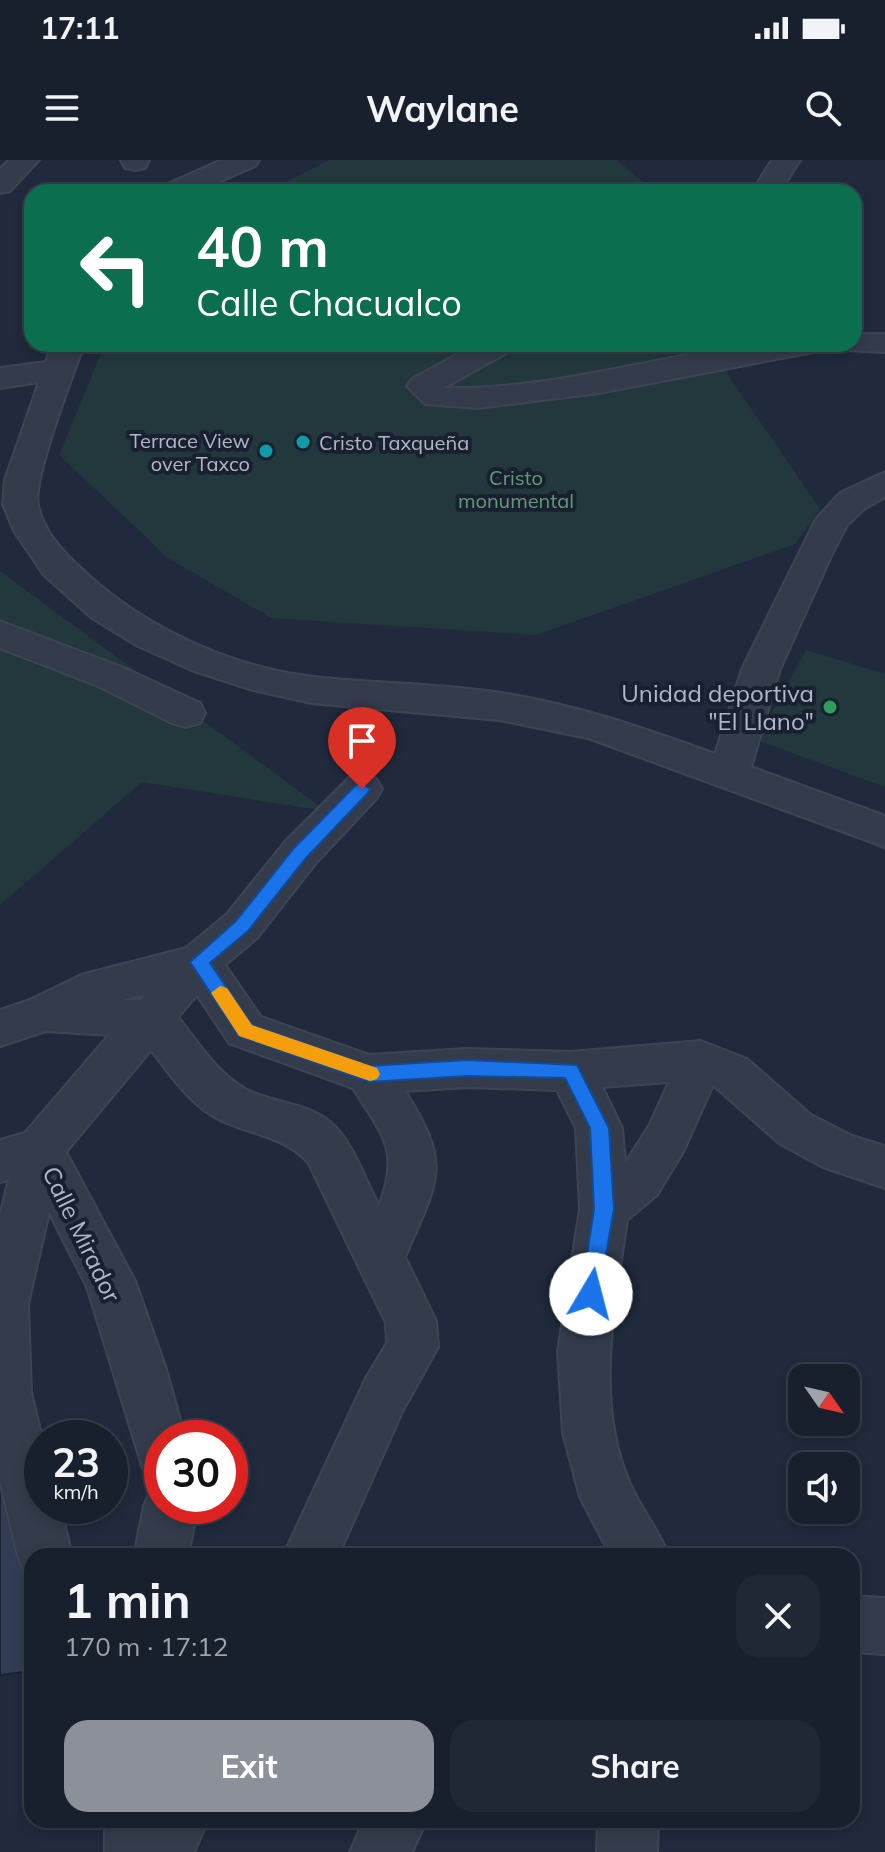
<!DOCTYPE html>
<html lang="en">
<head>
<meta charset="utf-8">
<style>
	body { margin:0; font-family:Mulish,sans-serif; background:#212835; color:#f1f3f6; height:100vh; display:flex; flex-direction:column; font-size:30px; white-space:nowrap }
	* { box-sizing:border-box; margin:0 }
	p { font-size:26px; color:#9fa3aa }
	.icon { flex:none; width:44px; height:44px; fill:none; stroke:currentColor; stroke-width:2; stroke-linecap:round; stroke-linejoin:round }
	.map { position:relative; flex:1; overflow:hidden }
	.details { position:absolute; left:24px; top:1388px; width:836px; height:280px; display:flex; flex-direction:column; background:#18202d; border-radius:24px; box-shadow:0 4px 12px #0003,0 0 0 2px #363e49 }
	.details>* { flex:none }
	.guide { position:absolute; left:24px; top:24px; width:838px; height:168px; border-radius:24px; box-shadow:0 4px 12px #0003,0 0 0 2px #363e49; background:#0b6e4f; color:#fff; overflow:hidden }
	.needle { width:52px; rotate:124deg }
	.fabs { position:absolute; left:788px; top:1204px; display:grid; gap:16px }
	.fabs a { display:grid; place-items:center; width:72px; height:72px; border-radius:16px; background:#18202d; box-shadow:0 4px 12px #0003,0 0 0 2px #363e49; font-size:40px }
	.speed { position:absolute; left:24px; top:1260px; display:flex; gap:16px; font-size:40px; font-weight:700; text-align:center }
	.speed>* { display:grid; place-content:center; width:104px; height:104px; border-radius:50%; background:#18202d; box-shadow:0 4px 12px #0003,0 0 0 2px #363e49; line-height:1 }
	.speed small { font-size:20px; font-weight:400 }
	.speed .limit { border:12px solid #d22; background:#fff; color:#111 }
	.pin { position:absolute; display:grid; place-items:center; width:68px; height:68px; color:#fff; margin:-82px -34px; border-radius:50% 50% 50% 0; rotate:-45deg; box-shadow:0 0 8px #0007 }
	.pin .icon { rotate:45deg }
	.me { position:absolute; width:88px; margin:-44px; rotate:8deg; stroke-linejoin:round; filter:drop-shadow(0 0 6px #0008) }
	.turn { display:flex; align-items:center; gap:28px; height:168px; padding:0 40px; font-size:36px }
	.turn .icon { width:104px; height:104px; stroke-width:2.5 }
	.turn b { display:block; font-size:56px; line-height:68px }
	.round { display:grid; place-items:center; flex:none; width:84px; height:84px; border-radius:24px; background:#212835 }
	.summary { display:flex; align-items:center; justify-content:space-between; height:136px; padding:0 40px }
	h1 { font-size:48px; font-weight:700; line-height:60px }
	.cta { display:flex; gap:16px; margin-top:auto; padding:16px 40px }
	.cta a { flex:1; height:92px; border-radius:24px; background:#8c9099; color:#fff; font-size:32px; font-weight:700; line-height:92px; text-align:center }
	.cta a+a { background:#212835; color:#f1f3f6 }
	.status { display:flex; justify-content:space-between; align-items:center; height:56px; padding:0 40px; background:#18202d; direction:ltr }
	.status svg { height:22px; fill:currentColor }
	header { display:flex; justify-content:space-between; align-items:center; height:104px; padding:0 40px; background:#18202d; font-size:36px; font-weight:700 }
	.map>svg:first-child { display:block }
	.green { fill:#22383d }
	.building { fill:#323d53; stroke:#1b2333; stroke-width:2 }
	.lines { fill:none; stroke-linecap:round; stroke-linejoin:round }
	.minor-casing { stroke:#3d4555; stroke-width:4 }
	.minor { fill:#343c4c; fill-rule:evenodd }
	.route { fill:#1a73e8; stroke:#114b97; stroke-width:2 }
	.slow { fill:#f59e0b }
	.culture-dot { fill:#0f9aa8; stroke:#192131; stroke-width:3 }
	.leisure-dot { fill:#2e9e5b; stroke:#192131; stroke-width:3 }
	.labels { text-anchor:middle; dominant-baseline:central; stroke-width:8; stroke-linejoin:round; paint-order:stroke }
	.far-poi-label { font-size:20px; fill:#afb7c8; stroke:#192131; text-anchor:end }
	.far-park-label { font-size:20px; fill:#649b76; stroke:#192131 }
	.poi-label { font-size:24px; fill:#afb7c8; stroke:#192131; text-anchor:end }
	.street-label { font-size:24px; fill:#afb7c8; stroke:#192131 }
</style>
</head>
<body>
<div class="status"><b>17:11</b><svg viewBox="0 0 49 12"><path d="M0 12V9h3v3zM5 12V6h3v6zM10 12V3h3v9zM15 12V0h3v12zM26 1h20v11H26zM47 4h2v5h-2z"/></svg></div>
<header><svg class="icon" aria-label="menu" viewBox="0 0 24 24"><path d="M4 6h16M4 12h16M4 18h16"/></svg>Waylane<svg class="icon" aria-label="search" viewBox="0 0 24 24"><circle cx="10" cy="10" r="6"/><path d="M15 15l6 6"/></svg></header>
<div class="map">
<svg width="885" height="1692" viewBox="0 0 885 1692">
	<rect width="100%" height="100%" fill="#202a3c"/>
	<g class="green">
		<path d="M330,0h287l37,32h-389z"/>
		<path d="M105,184h617l6,31 92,134 -25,35 -259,91 -265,-17 -103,-60 -109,-103z"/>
		<path d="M0,411l326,240 -184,-29 -142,123z"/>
		<path d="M806,490l79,24v113l-128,-47z"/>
	</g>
	<path class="building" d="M10,1274l22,147v90l-32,4v-237z"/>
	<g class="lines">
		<g class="minor-casing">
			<g id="minor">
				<path d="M9,0h30l-29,31 -10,2v-24z"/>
				<path d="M121,0h28l-4,8 -10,2 -10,-2z"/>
				<path d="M222,0h37l-4,6 -59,26h-37l4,-6z"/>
				<path d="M772,0h28l-20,32h-28z"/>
				<path d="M854,174h31v18l-42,-2 -4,-6h15z"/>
				<path d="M52,184h32c-10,29 -52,136 -46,161 6,31 34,56 57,76 59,51 141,87 219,96 62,7 125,6 187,16 76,12 143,35 214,61l27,-85 74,-150 24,-26 45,-21v25l-21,12 -17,16 -14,27 -53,117 -29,98 134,49v31l-297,-109 -89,-18 -188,-17 -58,-13 -59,-19 -56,-25 -46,-28 -48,-43 -30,-44 -11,-27 2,-24 34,-98 -39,6v-20l46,-6z"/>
				<path d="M476,184h39l-5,7 -66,37c106,2 208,-31 312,-44 22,-2 45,0 68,0l-5,7 -11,2 -209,40 -122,15 -52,-4 -18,-18 5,-7z"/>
				<path d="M0,461l124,47 76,35 5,10 -5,10 -14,4 -14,-4 -74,-37 -98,-38z"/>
				<path d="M362,614l14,5 6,10 -6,10 -61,65 -58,74 -32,27 36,52 108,38 98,-6 104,3 130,-11 46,18 64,56 41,21 33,10v42l-62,-21 -44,-24 -66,-58 -30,67 -26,43 -30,25c-12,86 -34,183 4,266 11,24 28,45 38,70h-58l-31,-59 -17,-64 -5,-82 22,-142 -4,-81 -19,-38 -90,-3 -62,4c48,76 33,89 0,166l31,64 2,26 -36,65 -64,144h-55l83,-178 21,-35 -1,-20 -78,-161c-25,-26 -56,-27 -88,-42 -30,-15 -49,-44 -69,-70l-85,102 69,129 31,88 19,69h-23v39l-19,-8 -56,-182 -38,-75 -21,92 3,89 11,45v68h18l12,50h-40v22l-6,-3 -8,-19 -18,-75v-265l9,-37 -9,3v-42l25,-7 84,-98 -63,-4 -46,15v-36l30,-10 51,-25 105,-27 41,-34 58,-72 63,-63zM146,834l-6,6h-17zM197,835l32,48 124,45c29,47 48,61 26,118 -14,-26 -26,-65 -49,-84 -21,-17 -49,-19 -74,-28 -34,-13 -56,-49 -78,-77zM669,922l-20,44 -24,37 -3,-35 -20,-41z"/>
				<path d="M162,1323v23h36l-10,50h-54l10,-50 8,-19z"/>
				<path d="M852,1436l33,2v56l-33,-2z"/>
				<path d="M105,1660h103l-14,32h-89z"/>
				<path d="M364,1660h61l1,2 -14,30h-62z"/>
				<path d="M598,1660h60l-1,32h-60z"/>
			</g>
		</g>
		<use href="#minor" class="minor"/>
	</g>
	<path class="route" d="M362,623l8,6 -3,5 -61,64 -58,73 -38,32 42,62 117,41 98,-6 110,5 32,63 5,81 -16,92 -7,3 -7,-3 -3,-7 13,-85 -4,-81 -25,-50 -98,-2 -98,6 -130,-46 -49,-74 46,-41 58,-73 62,-63z"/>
	<path class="slow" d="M220,826l7,2 25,37 125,43 3,6 -3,5 -7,2 -131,-45 -28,-43z"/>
	<g class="culture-dot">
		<circle cx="303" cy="282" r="8"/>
		<circle cx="266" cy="291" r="8"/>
	</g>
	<circle class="leisure-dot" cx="830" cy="547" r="8"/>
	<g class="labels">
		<g class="far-poi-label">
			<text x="250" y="280">Terrace View<tspan x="250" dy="23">over Taxco</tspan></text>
			<text x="319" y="282" text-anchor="start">Cristo Taxqueña</text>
		</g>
		<g class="far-park-label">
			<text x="516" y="317">Cristo<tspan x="516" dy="23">monumental</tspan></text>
		</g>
		<g class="poi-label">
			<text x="814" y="533">Unidad deportiva<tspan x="814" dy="28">"El Llano"</tspan></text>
		</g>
		<g class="street-label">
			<text transform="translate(82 1074) rotate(64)">Calle Mirador</text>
		</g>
	</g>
</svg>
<div class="fabs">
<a><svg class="needle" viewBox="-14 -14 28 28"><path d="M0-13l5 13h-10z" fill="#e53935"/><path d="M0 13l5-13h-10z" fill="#9fa3aa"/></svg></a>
<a><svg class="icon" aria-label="sound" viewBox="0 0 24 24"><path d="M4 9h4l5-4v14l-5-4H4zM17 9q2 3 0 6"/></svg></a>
</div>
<div class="speed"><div>23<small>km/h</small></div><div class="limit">30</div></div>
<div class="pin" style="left:362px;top:629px;background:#d93025"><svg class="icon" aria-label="arrive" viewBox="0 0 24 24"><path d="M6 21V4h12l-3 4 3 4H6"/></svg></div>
<svg class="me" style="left:591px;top:1134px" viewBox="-20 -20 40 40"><circle r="19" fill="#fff"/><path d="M0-13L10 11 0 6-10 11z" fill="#1a73e8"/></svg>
<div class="guide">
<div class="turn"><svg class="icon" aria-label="left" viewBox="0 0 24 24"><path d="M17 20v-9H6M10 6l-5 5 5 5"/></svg><div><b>40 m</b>Calle Chacualco</div></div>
</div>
<section class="details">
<div class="summary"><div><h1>1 min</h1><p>170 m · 17:12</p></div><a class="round"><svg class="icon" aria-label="close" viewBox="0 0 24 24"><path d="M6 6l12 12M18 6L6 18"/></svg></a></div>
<div class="cta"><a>Exit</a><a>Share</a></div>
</section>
</div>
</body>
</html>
